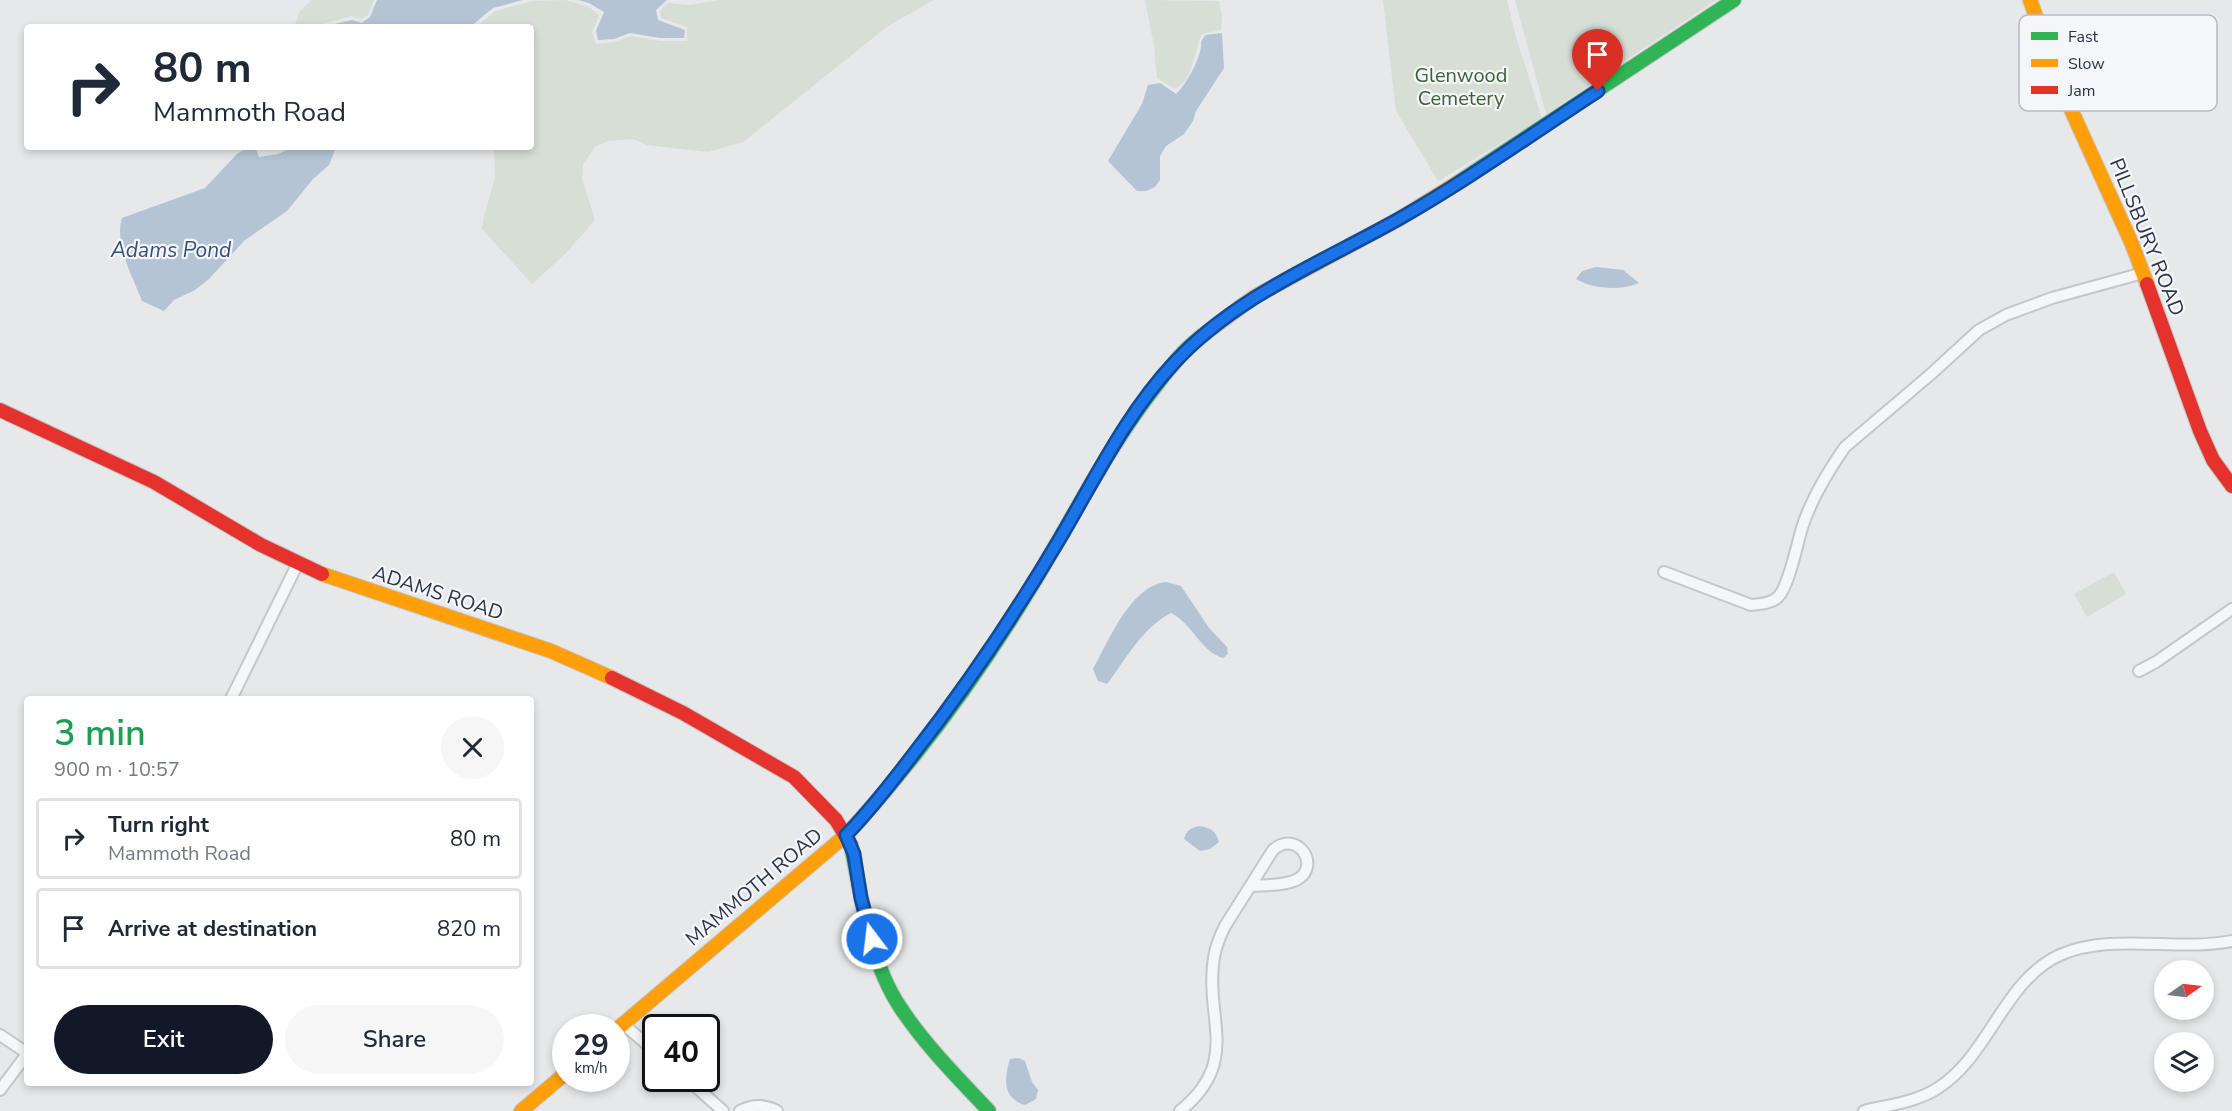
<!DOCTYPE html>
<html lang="en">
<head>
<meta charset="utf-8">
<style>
	body { margin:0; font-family:"Nunito Sans",sans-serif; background:#f6f6f7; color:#1f2937; height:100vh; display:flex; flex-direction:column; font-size:22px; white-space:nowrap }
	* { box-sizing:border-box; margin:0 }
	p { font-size:20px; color:#747a83 }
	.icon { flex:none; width:33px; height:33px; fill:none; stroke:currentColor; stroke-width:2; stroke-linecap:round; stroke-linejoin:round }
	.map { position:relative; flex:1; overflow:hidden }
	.panel { position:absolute; left:24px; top:696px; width:510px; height:390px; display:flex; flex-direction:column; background:#fff; border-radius:6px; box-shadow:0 3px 9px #0003 }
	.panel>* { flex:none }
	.hud { position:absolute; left:24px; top:24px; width:510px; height:126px; border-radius:6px; box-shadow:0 3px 9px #0003; background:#fff; color:#1f2937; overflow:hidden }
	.needle { width:39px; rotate:76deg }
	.buttons { position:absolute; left:2154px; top:960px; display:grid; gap:12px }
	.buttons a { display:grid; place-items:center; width:60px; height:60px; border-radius:50%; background:#fff; box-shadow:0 3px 9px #0003; font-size:30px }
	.speed { position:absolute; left:552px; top:1014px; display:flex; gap:12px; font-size:30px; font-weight:700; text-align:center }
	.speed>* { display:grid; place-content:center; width:78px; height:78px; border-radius:50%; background:#fff; box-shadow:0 3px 9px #0003; line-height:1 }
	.speed small { font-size:15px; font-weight:400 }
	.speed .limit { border:3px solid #111; border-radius:9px; background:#fff; color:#111 }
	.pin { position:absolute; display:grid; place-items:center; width:51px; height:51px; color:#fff; margin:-62px -26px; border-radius:50% 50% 50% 0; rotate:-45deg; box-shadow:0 0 6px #0007 }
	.pin .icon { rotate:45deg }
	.me { position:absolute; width:66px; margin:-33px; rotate:345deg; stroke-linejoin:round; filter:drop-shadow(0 0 4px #0008) }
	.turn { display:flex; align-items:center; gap:21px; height:126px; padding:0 30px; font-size:27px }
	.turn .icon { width:78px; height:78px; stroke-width:2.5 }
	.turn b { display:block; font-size:42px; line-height:51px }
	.round { display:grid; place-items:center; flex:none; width:63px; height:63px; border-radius:32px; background:#f6f6f7 }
	.headline { display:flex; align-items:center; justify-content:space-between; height:102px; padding:0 30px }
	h1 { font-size:36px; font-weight:600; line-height:45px; color:#1e9e55 }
	.cta { display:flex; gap:12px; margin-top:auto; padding:12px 30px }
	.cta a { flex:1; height:69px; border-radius:36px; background:#111827; color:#fff; font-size:24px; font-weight:600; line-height:69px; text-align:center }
	.cta a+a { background:#f6f6f7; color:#1f2937 }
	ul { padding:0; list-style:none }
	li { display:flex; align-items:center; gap:18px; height:81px; margin:0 12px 9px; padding:0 18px; border:3px solid #e0e1e3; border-radius:6px }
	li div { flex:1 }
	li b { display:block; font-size:22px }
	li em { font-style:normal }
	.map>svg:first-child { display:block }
	.green { fill:#d6ded6 }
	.water { fill:#b4c4d5 }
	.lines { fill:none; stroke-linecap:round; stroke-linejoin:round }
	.street-casing { stroke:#c4c6c8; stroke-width:14 }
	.fast-casing { stroke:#c4c6c8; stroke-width:16 }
	.slow-casing { stroke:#c4c6c8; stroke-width:16 }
	.jam-casing { stroke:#c4c6c8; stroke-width:16 }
	.street { stroke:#f5f6f7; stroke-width:10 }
	.fast { stroke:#30b455; stroke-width:14 }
	.slow { stroke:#ff9f0a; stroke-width:14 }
	.jam { stroke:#e5322d; stroke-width:14 }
	.route-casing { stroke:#114b97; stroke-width:15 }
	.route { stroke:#1a73e8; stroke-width:10 }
	.labels { text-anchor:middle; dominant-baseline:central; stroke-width:4.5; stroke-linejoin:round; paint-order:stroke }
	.park-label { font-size:20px; fill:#3f6138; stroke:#f4f6f9 }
	.street-label { font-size:20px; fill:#2b3445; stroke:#f4f6f9 }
	.water-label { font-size:21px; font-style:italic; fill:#34527a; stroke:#f4f6f9 }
	.key { fill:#f4f6f9; stroke:#b8bcc3; stroke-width:1.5 }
	.key-label { font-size:16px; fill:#2b3445 }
</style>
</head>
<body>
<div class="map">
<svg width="2232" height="1111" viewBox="0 0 2232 1111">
	<rect width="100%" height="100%" fill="#e6e8ea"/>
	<g class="green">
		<path d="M312,0h62l-6,15 -7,4 -10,-3 -33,9 -1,2h-23l6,-16z"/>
		<path d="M565,0l24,7 10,8 -7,17 4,12 18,-2 18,-6 28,5h27v-14l-26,-9 -1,-7 8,-8 21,2 29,-5h216l-46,26 -145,116 -35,10 -61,-7 -14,-6 -25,2 -13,6 -12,17 -1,15 13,41 -29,33 -34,31 -50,-55 2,-13 11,-38 -1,-31h37v-120h-55l19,-16 38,-10z"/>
		<path d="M1145,0l74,1 3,16 -1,13 -19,4c-8,17 -9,46 -27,55l-18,-11 -3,-32z"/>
		<path d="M1383,0h124l9,37 26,81 -104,63 -42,-70z"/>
		<path d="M1515,0h201l-170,114z"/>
		<path d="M2114,572l12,22 -39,23 -13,-23z"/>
	</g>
	<g class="water">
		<path d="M377,0h146l-30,8 -23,19h-148l30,-7 10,3 8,-6z"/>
		<path d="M578,0h118h-29l-11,10 2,10 27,10 -1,8h-24l-30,-5 -16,6 -16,1 -2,-9 8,-19 -15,-9z"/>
		<path d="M1222,33l2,35 -28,43 -3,10 -9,13 -18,12 -6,10v24l-5,7 -9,4h-9l-29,-30 34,-57 6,-19 12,-2 16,11c10,-9 27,-39 25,-52l4,-7z"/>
		<path d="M248,147h7l4,10 19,-3 15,-7h43l-7,18 -16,14 -26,32 -42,29 -36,39 -14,11 -21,10 -10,11 -22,-10c-9,-24 -28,-57 -20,-83l83,-30 32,-34z"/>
		<path d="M1596,267l27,3 16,13c-18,8 -47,6 -63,-4l6,-8z"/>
		<path d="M1166,582l15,4 28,42 18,19 1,7 -5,4c-23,-7 -30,-34 -52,-45 -29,15 -45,46 -64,71l-9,-3 -5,-12c16,-28 37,-83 73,-87z"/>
		<path d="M1199,826c12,2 16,4 20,16l-9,7 -10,2 -16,-12c2,-9 7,-11 15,-13z"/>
		<path d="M1019,1058l6,3 7,21 6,8 -2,9 -11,6c-23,-7 -21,-26 -15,-46z"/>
	</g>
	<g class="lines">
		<g class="street-casing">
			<g id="street">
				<path d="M1664,572l87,33c9,-1 20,-1 27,-8 11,-11 19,-53 24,-69 8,-26 27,-58 43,-81l86,-73 48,-44 27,-15 46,-17 91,-25"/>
				<path d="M2139,671l17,-9 76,-53"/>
				<path d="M231,699l67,-136"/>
				<path d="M623,1024l33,28"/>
				<path d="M0,1035l27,18"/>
				<path d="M686,1078l37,33"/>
				<path d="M0,1090l27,-36"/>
				<path d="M740,1111c13,-7 24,-7 37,0"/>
				<path d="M1180,1111c62,-50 24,-92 34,-154 2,-11 6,-21 11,-31l48,-76c24,-21 48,15 25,29 -12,7 -33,6 -47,7"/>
				<path d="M1864,1111c24,-6 53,-9 74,-23 51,-32 66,-108 122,-133 52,-23 117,-3 172,-14"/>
			</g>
		</g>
		<g class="fast-casing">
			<g id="fast">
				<path d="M1457,183l277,-183"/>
				<path d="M858,822c65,-72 123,-152 173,-235 41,-67 76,-139 125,-201 13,-17 26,-35 43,-48"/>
				<path d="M851,845c10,52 19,117 49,162 25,38 58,71 89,104"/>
			</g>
		</g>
		<g class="slow-casing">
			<g id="slow">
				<path d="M2030,0l34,94 68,150 15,40"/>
				<path d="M1199,338l55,-41 145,-78 58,-36"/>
				<path d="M322,574l229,77 61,27"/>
				<path d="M616,1030l230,-195 12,-13"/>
				<path d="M521,1111l45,-38"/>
			</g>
		</g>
		<g class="jam-casing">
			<g id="jam">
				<path d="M2147,284l53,147 13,29 19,26"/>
				<path d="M0,410l154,72 107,63 61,29"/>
				<path d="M612,678l71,35 111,64 42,43 15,25"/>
			</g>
		</g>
		<use href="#street" class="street"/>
		<use href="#fast" class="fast"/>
		<use href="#slow" class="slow"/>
		<use href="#jam" class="jam"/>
	</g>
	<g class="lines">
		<g class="route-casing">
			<path id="route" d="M872,939l-11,-41 -7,-44 -8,-19c25,-25 45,-52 66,-79 54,-69 102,-140 147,-216 35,-59 67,-126 115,-177 61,-66 146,-100 223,-143 69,-39 135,-86 201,-129"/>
		</g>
		<use href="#route" class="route"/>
	</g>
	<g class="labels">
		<g class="park-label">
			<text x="1461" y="75">Glenwood<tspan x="1461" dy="23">Cemetery</tspan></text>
		</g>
		<g class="street-label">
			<text transform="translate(2147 237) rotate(68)">PILLSBURY ROAD</text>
			<text transform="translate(438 593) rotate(18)">ADAMS ROAD</text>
			<text transform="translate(754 887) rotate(-40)">MAMMOTH ROAD</text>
		</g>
		<g class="water-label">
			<text x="171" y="250">Adams Pond</text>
		</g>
	</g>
	<rect x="2019" y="15" width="198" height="96" rx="9" class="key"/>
	<rect x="2031" y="32" width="27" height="8" fill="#30b455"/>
	<rect x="2031" y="59" width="27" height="8" fill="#ff9f0a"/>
	<rect x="2031" y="86" width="27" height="8" fill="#e5322d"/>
	<g class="key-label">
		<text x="2068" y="42">Fast</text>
		<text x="2068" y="69">Slow</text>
		<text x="2068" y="96">Jam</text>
	</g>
</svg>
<div class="buttons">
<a><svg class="needle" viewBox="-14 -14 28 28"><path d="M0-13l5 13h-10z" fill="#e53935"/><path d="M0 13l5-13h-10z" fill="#747a83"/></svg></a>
<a><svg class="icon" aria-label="layers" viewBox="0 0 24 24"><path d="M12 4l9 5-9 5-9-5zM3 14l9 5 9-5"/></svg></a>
</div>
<div class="speed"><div>29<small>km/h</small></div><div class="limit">40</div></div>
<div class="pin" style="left:1598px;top:91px;background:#d93025"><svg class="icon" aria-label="arrive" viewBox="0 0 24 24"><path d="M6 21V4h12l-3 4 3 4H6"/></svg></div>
<svg class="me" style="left:872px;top:939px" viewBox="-20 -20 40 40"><circle r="17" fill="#1a73e8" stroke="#fff" stroke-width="3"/><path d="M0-11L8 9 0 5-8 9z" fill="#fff"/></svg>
<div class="hud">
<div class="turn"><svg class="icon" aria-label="right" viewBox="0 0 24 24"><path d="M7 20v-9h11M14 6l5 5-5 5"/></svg><div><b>80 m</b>Mammoth Road</div></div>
</div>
<section class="panel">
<div class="headline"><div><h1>3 min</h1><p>900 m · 10:57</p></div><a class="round"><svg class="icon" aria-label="close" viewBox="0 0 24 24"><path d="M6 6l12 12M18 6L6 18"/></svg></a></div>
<ul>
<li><svg class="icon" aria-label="right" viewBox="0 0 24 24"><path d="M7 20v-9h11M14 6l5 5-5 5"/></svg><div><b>Turn right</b><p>Mammoth Road</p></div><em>80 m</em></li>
<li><svg class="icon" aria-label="arrive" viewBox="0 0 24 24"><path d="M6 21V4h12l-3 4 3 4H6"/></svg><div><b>Arrive at destination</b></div><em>820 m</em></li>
</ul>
<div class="cta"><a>Exit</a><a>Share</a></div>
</section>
</div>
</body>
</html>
